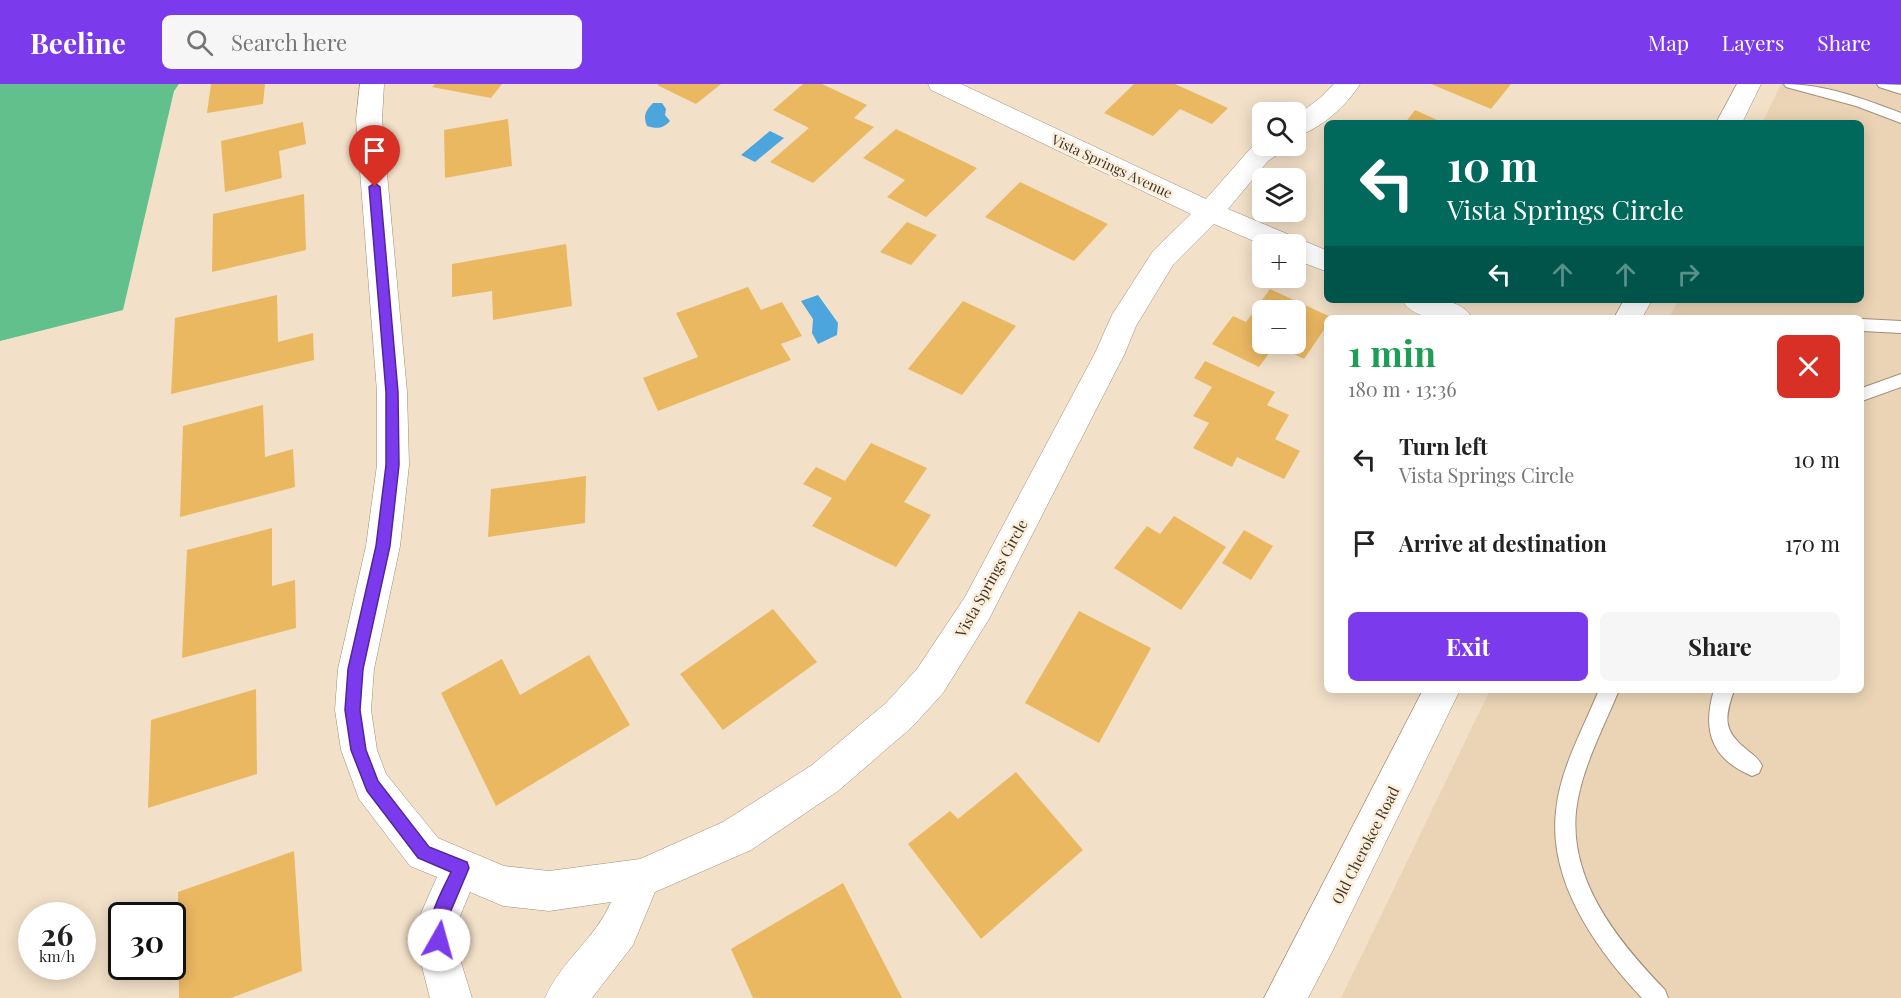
<!DOCTYPE html>
<html lang="en">
<head>
<meta charset="utf-8">
<style>
	body { margin:0; font-family:"Playfair Display",serif; background:#f6f6f6; color:#222; height:100vh; display:flex; flex-direction:column; font-size:22px; white-space:nowrap }
	* { box-sizing:border-box; margin:0 }
	p { font-size:20px; color:#767676 }
	.icon { flex:none; width:33px; height:33px; fill:none; stroke:currentColor; stroke-width:2; stroke-linecap:round; stroke-linejoin:round }
	.map { position:relative; flex:1; overflow:hidden }
	.panel { position:absolute; left:1324px; top:231px; width:540px; height:378px; display:flex; flex-direction:column; background:#fff; border-radius:9px; box-shadow:0 3px 15px #0003 }
	.panel>* { flex:none }
	.top-card { position:absolute; left:1324px; top:36px; width:540px; height:183px; border-radius:9px; box-shadow:0 3px 15px #0003; background:#00695c; color:#fff; overflow:hidden }
	.fabs { position:absolute; left:1252px; top:18px; display:grid; gap:12px }
	.fabs a { display:grid; place-items:center; width:54px; height:54px; border-radius:9px; background:#fff; box-shadow:0 3px 15px #0003; font-size:30px }
	.speed { position:absolute; left:18px; top:818px; display:flex; gap:12px; font-size:30px; font-weight:700; text-align:center }
	.speed>* { display:grid; place-content:center; width:78px; height:78px; border-radius:50%; background:#fff; box-shadow:0 3px 15px #0003; line-height:1 }
	.speed small { font-size:15px; font-weight:400 }
	.speed .limit { border:3px solid #111; border-radius:9px; background:#fff; color:#111 }
	.pin { position:absolute; display:grid; place-items:center; width:51px; height:51px; color:#fff; margin:-62px -26px; border-radius:50% 50% 50% 0; rotate:-45deg; box-shadow:0 0 6px #0007 }
	.pin .icon { rotate:45deg }
	.me { position:absolute; width:66px; margin:-33px; rotate:7deg; stroke-linejoin:round; filter:drop-shadow(0 0 4px #0008) }
	.turn { display:flex; align-items:center; gap:21px; height:126px; padding:0 24px; font-size:27px }
	.turn .icon { width:78px; height:78px; stroke-width:2.5 }
	.turn b { display:block; font-size:42px; line-height:51px }
	.lanes { display:flex; align-items:center; height:57px; padding:0 24px; background:#0003; justify-content:center; gap:30px; direction:ltr }
	.lanes .off { opacity:.35 }
	.round { display:grid; place-items:center; flex:none; width:63px; height:63px; border-radius:9px; background:#f6f6f6 }
	.summary { display:flex; align-items:center; justify-content:space-between; height:102px; padding:0 24px }
	h1 { font-size:36px; font-weight:700; line-height:45px; color:#1e9e55 }
	.action { display:flex; gap:12px; margin-top:auto; padding:12px 24px }
	.action a { flex:1; height:69px; border-radius:9px; background:#7c3aed; color:#fff; font-size:24px; font-weight:700; line-height:69px; text-align:center }
	.action a+a { background:#f6f6f6; color:#222 }
	ul { padding:0; list-style:none }
	li { display:flex; align-items:center; gap:18px; height:84px; padding:0 24px }
	li div { flex:1 }
	li b { display:block; font-size:22px }
	li em { font-style:normal }
	header { display:flex; align-items:center; gap:36px; box-sizing:border-box; height:84px; padding:0 30px; background:#7c3aed; color:#fff }
	header strong { font-size:28px }
	nav { display:flex; gap:33px; margin-inline-start:auto; font-size:21px }
	.search { width:420px; height:54px; background:#f6f6f6; display:flex; align-items:center; gap:15px; box-sizing:border-box; padding:0 21px; border-radius:9px; color:#767676; font-size:22px }
	.map>svg:first-child { display:block }
	.built { fill:#ebd4b5 }
	.forest { fill:#61c08c }
	.water { fill:#4da5de }
	.building { fill:#ebb862; fill-rule:evenodd }
	.lines { fill:none; stroke-linecap:round; stroke-linejoin:round }
	.lane-casing { stroke:#a08f78; stroke-width:2 }
	.street-casing { stroke:#a08f78; stroke-width:1 }
	.secondary-casing { stroke:#a08f78; stroke-width:1 }
	.lane { fill:#fff; fill-rule:evenodd }
	.street { fill:#fff; fill-rule:evenodd }
	.secondary { fill:#fff; fill-rule:evenodd }
	.route { fill:#7c3aed; stroke:#51269a; stroke-width:1.5 }
	.labels { text-anchor:middle; dominant-baseline:central; stroke-width:5; stroke-linejoin:round; paint-order:stroke }
	.far-street-label { font-size:14px; fill:#3b342a; stroke:#fdeeda }
	.street-label { font-size:15px; fill:#3b342a; stroke:#fdeeda }
</style>
</head>
<body>
<header>
<strong>Beeline</strong>
<div class="search"><svg class="icon" aria-label="search" viewBox="0 0 24 24"><circle cx="10" cy="10" r="6"/><path d="M15 15l6 6"/></svg>Search here</div>
<nav><a>Map</a><a>Layers</a><a>Share</a></nav>
</header>
<div class="map">
<svg width="1901" height="914" viewBox="0 0 1901 914">
	<rect width="100%" height="100%" fill="#f2e0c8"/>
	<path class="built" d="M1781,0h120v914h-560l149,-308h372v-372h-193l9,-18h184v-177h-100z"/>
	<path class="forest" d="M0,0h179l-5,7 -51,219 -123,31z"/>
	<g class="water">
		<path d="M653,19h9l4,6 -1,6 5,6c-7,8 -14,8 -23,5 -4,-10 -2,-15 6,-23z"/>
		<path d="M770,47l14,7 -29,24 -14,-7z"/>
		<path d="M818,211l20,28 -1,12 -19,9 -6,-11 1,-14 -12,-18z"/>
	</g>
	<g class="building">
		<path d="M211,0h54l-2,20 -56,9z"/>
		<path d="M435,0h67l-11,14 -59,-11z"/>
		<path d="M659,0h62l-25,20 -39,-19z"/>
		<path d="M803,0h19l45,21 -13,13 20,9 -61,56 -43,-21 39,-34 -36,-18z"/>
		<path d="M1134,0h41l53,24 -16,16 -32,-15 -27,27 -49,-23z"/>
		<path d="M1431,0h80l-20,25z"/>
		<path d="M1415,26l29,13h-39z"/>
		<path d="M508,35l4,47 -67,12 -1,-48z"/>
		<path d="M303,38l3,22 -27,7 3,27 -57,14 -4,-51z"/>
		<path d="M896,45l81,39 -51,49 -39,-20 18,-17 -42,-22z"/>
		<path d="M1020,98l88,42 -34,37 -89,-44z"/>
		<path d="M304,110l2,56 -94,22 1,-58z"/>
		<path d="M907,138l30,13 -26,30 -31,-13z"/>
		<path d="M566,160l6,62 -79,14 -1,-29 -40,6v-33z"/>
		<path d="M748,203l13,23 21,-8 20,34 -21,8 10,16 -133,51 -15,-33 55,-21 -22,-44z"/>
		<path d="M1270,205l63,29h-5v6l-24,35 -29,-14 -16,22 -47,-23 21,-28 13,6zM1263,226h33v34h-33z"/>
		<path d="M277,211l1,47 35,-9 1,27 -143,34 4,-76z"/>
		<path d="M963,217l53,25 -54,69 -54,-26z"/>
		<path d="M1205,277l70,31 -8,13 22,10 -14,24 25,12 -16,28 -47,-22 -5,10 -39,-19 16,-25 -16,-7 19,-29 -18,-9z"/>
		<path d="M263,321l2,52 28,-8 2,38 -115,30 3,-91z"/>
		<path d="M871,359l56,25 -23,34 27,13 -35,52 -84,-41 20,-28 -29,-14 13,-17 29,14z"/>
		<path d="M586,392l-1,47 -97,14 3,-48z"/>
		<path d="M1174,432l52,31 -45,63 -67,-42 33,-42 13,8z"/>
		<path d="M272,444v58l23,-6 1,48 -114,30 5,-108z"/>
		<path d="M1244,446l29,16 -22,34 -29,-17z"/>
		<path d="M773,525l44,53 -94,68 -43,-56z"/>
		<path d="M1079,527l72,37 -52,95 -74,-40z"/>
		<path d="M589,571l41,70 -134,81 -55,-113 61,-34 18,36z"/>
		<path d="M256,605l1,85 -109,34 3,-88z"/>
		<path d="M1016,688l67,78 -102,89 -73,-95 42,-33 8,8z"/>
		<path d="M294,767l8,120 -71,27h-52l-1,-106z"/>
		<path d="M843,799l59,115h-149l-22,-49z"/>
	</g>
	<g class="lines">
		<g class="lane-casing">
			<g id="lane">
				<path d="M1784,0c41,0 80,15 117,29v10l-45,-17 -70,-19z"/>
				<path d="M1877,0l24,1v9l-22,-7z"/>
				<path d="M1862,235l39,2v12l-39,-2z"/>
				<path d="M1901,290v13l-39,14v-13z"/>
				<path d="M1599,606h20c-16,39 -38,79 -43,121 -7,71 43,131 89,179l3,8h-26c-46,-49 -94,-116 -86,-187 4,-42 27,-82 43,-121z"/>
				<path d="M1714,606h20c-9,27 -12,40 12,59 7,6 13,9 16,17l-3,7 -7,3c-41,-17 -50,-46 -38,-86z"/>
			</g>
		</g>
		<g class="street-casing">
			<g id="street">
				<path d="M360,0h24l-2,35 25,273 2,73 -9,81 -26,123 -3,41 6,40 9,24 52,64 66,28 45,5 91,-12 83,-37 89,-57 74,-62 31,-34 48,-72 130,-244 17,-38 41,-64 38,-37 -260,-124 -3,-6h33l245,115 44,-50 13,-9v6h22l-4,6 -13,9 -40,48 100,42v21l-32,-12v-16l-33,1 -49,-21 -41,41 -37,61 -11,27 -136,266 -46,74 -31,34 -74,64 -87,59 -96,42 -22,53 -41,53h-47c15,-36 51,-60 66,-96l-62,9 -46,-5 -33,-14 -12,29 2,38 12,39h-42l-10,-39 -2,-39 19,-43 -27,-11 -51,-67 -18,-49 -6,-40 3,-41 28,-123 11,-81v-73l-21,-273z"/>
				<path d="M1334,0h26c-13,21 -40,46 -64,52v-20l24,-18z"/>
				<path d="M1402,216c22,0 58,-5 70,18 -22,0 -57,5 -70,-18z"/>
			</g>
		</g>
		<g class="secondary-casing">
			<g id="secondary">
				<path d="M1737,0h24l-19,39h-26z"/>
				<path d="M1624,216h28l-10,18h-28z"/>
				<path d="M1423,606h37l-127,260 -25,48h-44z"/>
			</g>
		</g>
		<use href="#lane" class="lane"/>
		<use href="#street" class="street"/>
		<use href="#secondary" class="secondary"/>
	</g>
	<path class="route" d="M375,99l5,4 18,205 1,73 -9,81 -27,123 -3,41 6,40 12,31 51,66 38,15 2,6 -22,52v20l-2,6 -6,2 -6,-2c-10,-25 8,-52 18,-74l-33,-14 -51,-67 -16,-41 -6,-40 3,-41 28,-123 10,-81v-73l-17,-205z"/>
	<g class="labels">
		<g class="far-street-label">
			<text transform="translate(1112 82) rotate(25)">Vista Springs Avenue</text>
		</g>
		<g class="street-label">
			<text transform="translate(991 494) rotate(-61)">Vista Springs Circle</text>
			<text transform="translate(1365 761) rotate(-63)">Old Cherokee Road</text>
		</g>
	</g>
</svg>
<div class="fabs">
<a><svg class="icon" aria-label="search" viewBox="0 0 24 24"><circle cx="10" cy="10" r="6"/><path d="M15 15l6 6"/></svg></a>
<a><svg class="icon" aria-label="layers" viewBox="0 0 24 24"><path d="M12 4l9 5-9 5-9-5zM3 14l9 5 9-5"/></svg></a>
<a>+</a>
<a>−</a>
</div>
<div class="speed"><div>26<small>km/h</small></div><div class="limit">30</div></div>
<div class="pin" style="left:375px;top:103px;background:#d93025"><svg class="icon" aria-label="arrive" viewBox="0 0 24 24"><path d="M6 21V4h12l-3 4 3 4H6"/></svg></div>
<svg class="me" style="left:439px;top:856px" viewBox="-20 -20 40 40"><circle r="19" fill="#fff"/><path d="M0-13L10 11 0 6-10 11z" fill="#7c3aed"/></svg>
<div class="top-card">
<div class="turn"><svg class="icon" aria-label="left" viewBox="0 0 24 24"><path d="M17 20v-9H6M10 6l-5 5 5 5"/></svg><div><b>10 m</b>Vista Springs Circle</div></div>
<div class="lanes"><svg class="icon" aria-label="left" viewBox="0 0 24 24"><path d="M17 20v-9H6M10 6l-5 5 5 5"/></svg><svg class="icon off" aria-label="ahead" viewBox="0 0 24 24"><path d="M12 20V5M6 11l6-6 6 6"/></svg><svg class="icon off" aria-label="ahead" viewBox="0 0 24 24"><path d="M12 20V5M6 11l6-6 6 6"/></svg><svg class="icon off" aria-label="right" viewBox="0 0 24 24"><path d="M7 20v-9h11M14 6l5 5-5 5"/></svg></div>
</div>
<section class="panel">
<div class="summary"><div><h1>1 min</h1><p>180 m · 13:36</p></div><a class="round" style="background:#d93025;color:#fff"><svg class="icon" aria-label="close" viewBox="0 0 24 24"><path d="M6 6l12 12M18 6L6 18"/></svg></a></div>
<ul>
<li><svg class="icon" aria-label="left" viewBox="0 0 24 24"><path d="M17 20v-9H6M10 6l-5 5 5 5"/></svg><div><b>Turn left</b><p>Vista Springs Circle</p></div><em>10 m</em></li>
<li><svg class="icon" aria-label="arrive" viewBox="0 0 24 24"><path d="M6 21V4h12l-3 4 3 4H6"/></svg><div><b>Arrive at destination</b></div><em>170 m</em></li>
</ul>
<div class="action"><a>Exit</a><a>Share</a></div>
</section>
</div>
</body>
</html>
